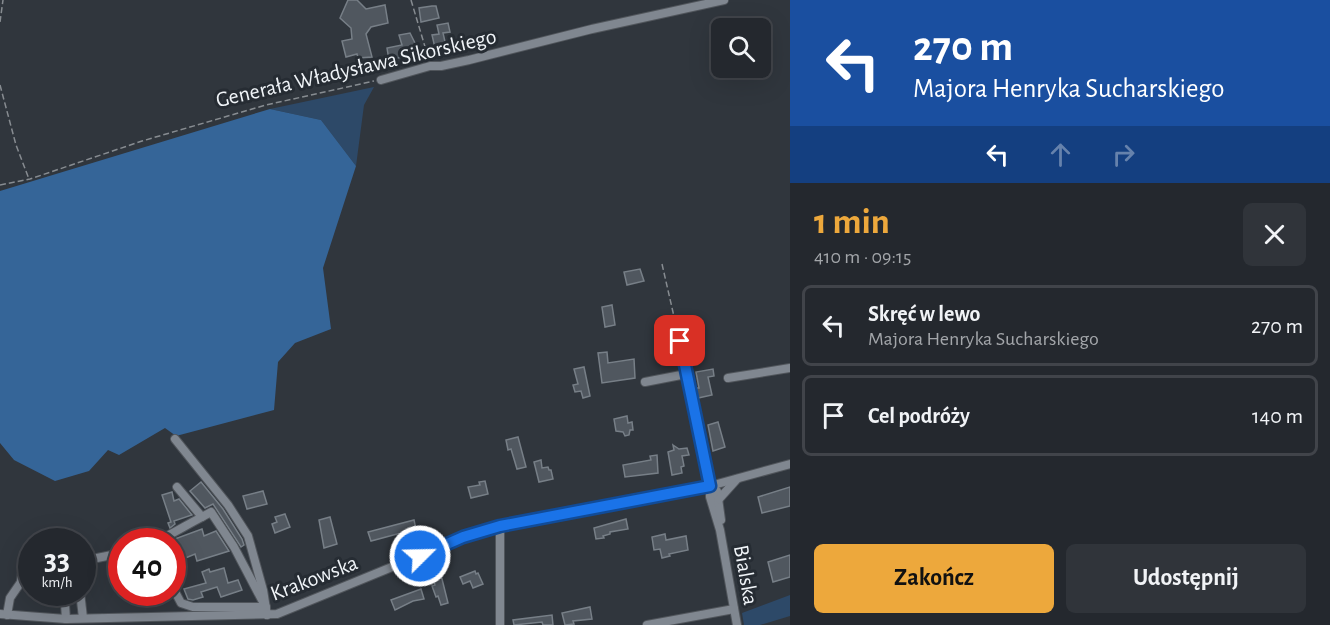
<!DOCTYPE html>
<html lang="pl">
<head>
<meta charset="utf-8">
<style>
	body { margin:0; font-family:"Alegreya Sans",sans-serif; background:#30343a; color:#f1f3f6; height:100vh; display:flex; flex-direction:column; font-size:22px; white-space:nowrap }
	* { box-sizing:border-box; margin:0 }
	p { font-size:20px; color:#a3a6aa }
	.icon { flex:none; width:33px; height:33px; fill:none; stroke:currentColor; stroke-width:2; stroke-linecap:round; stroke-linejoin:round }
	.map { position:relative; flex:1; overflow:hidden }
	.panel { display:flex; flex-direction:column; background:#24282e; width:540px }
	.panel>* { flex:none }
	.guide { background:#1a4fa0; color:#fff; overflow:hidden }
	.tools { position:absolute; left:711px; top:18px; display:grid; gap:12px }
	.tools a { display:grid; place-items:center; width:60px; height:60px; border-radius:9px; background:#24282e; box-shadow:0 6px 24px #0002,0 0 0 2px #41444a; font-size:30px }
	.speed { position:absolute; left:18px; top:528px; display:flex; gap:12px; font-size:30px; font-weight:700; text-align:center }
	.speed>* { display:grid; place-content:center; width:78px; height:78px; border-radius:50%; background:#24282e; box-shadow:0 6px 24px #0002,0 0 0 2px #41444a; line-height:1 }
	.speed small { font-size:15px; font-weight:400 }
	.speed .limit { border:9px solid #d22; background:#fff; color:#111 }
	.pin { position:absolute; display:grid; place-items:center; width:51px; height:51px; color:#fff; margin:-26px; border-radius:12px; box-shadow:0 3px 9px #0006 }
	.me { position:absolute; width:66px; margin:-33px; rotate:67deg; stroke-linejoin:round; filter:drop-shadow(0 0 4px #0008) }
	.turn { display:flex; align-items:center; gap:21px; height:126px; padding:0 24px; font-size:27px }
	.turn .icon { width:78px; height:78px; stroke-width:2.5 }
	.turn b { display:block; font-size:42px; line-height:51px }
	.lanes { display:flex; align-items:center; height:57px; padding:0 24px; background:#0003; justify-content:center; gap:30px; direction:ltr }
	.lanes .off { opacity:.35 }
	.round { display:grid; place-items:center; flex:none; width:63px; height:63px; border-radius:9px; background:#30343a }
	.headline { display:flex; align-items:center; justify-content:space-between; height:102px; padding:0 24px }
	h1 { font-size:36px; font-weight:700; line-height:45px; color:#eda83c }
	.action { display:flex; gap:12px; margin-top:auto; padding:12px 24px }
	.action a { flex:1; height:69px; border-radius:9px; background:#eda83c; color:#111; font-size:24px; font-weight:700; line-height:69px; text-align:center }
	.action a+a { background:#30343a; color:#f1f3f6 }
	ul { padding:0; list-style:none }
	li { display:flex; align-items:center; gap:18px; height:81px; margin:0 12px 9px; padding:0 12px; border:3px solid #41444a; border-radius:9px }
	li div { flex:1 }
	li b { display:block; font-size:22px }
	li em { font-style:normal }
	main { display:flex; flex:1; min-height:0 }
	.map>svg:first-child { display:block }
	.green { fill:#2d4968 }
	.forest { fill:#356598 }
	.building { fill:#50575f; stroke:#777f87; stroke-width:1.5 }
	.lines { fill:none; stroke-linecap:round; stroke-linejoin:round }
	.minor-casing { stroke:#50555b; stroke-width:10 }
	.path { stroke:#878c91; stroke-width:1.5; stroke-dasharray:6 3; stroke-linecap:butt }
	.minor { stroke:#808790; stroke-width:8 }
	.route-casing { stroke:#114b97; stroke-width:15 }
	.route { stroke:#1a73e8; stroke-width:10 }
	.labels { text-anchor:middle; dominant-baseline:central; stroke-width:6; stroke-linejoin:round; paint-order:stroke }
	.street-label { font-size:22px; fill:#f0f4f8; stroke:#262c33 }
</style>
</head>
<body>
<main>
<div class="map">
<svg width="790" height="625" viewBox="0 0 790 625">
	<rect width="100%" height="100%" fill="#30363d"/>
	<g class="green">
		<path d="M374,87l-10,18 -8,61 -35,-46 -51,-11z"/>
		<path d="M790,595v21l-30,9h-16l-2,-12z"/>
	</g>
	<path class="forest" d="M270,109l51,11 35,46 -33,102 8,61 -36,14 -17,19 -4,48 -98,26 -11,-8 -46,27 -11,-5 -19,21 -34,10 -41,-21 -14,-17v-252z"/>
	<g class="building">
		<path d="M348,0h9l9,9 19,-4 3,18 -17,4 -5,7 6,23 -14,1 -1,-4 -11,3 -4,-16 10,-2 -1,-11 -11,-10z"/>
		<path d="M432,6h4l3,12 -18,4 -2,-14z"/>
		<path d="M448,23l2,9 -7,1 3,13 -11,2 -3,-13 7,-1 -2,-9z"/>
		<path d="M410,33l6,12 -3,1 2,8 -26,6 -2,-12 15,-3 -3,-10z"/>
		<path d="M640,269l4,12 -17,4 -3,-13z"/>
		<path d="M612,305l3,20 -10,2 -3,-20z"/>
		<path d="M607,352l1,11 26,-4 1,19 -33,5 -4,-30z"/>
		<path d="M584,367l6,29 -7,2 -2,-7 -6,1 -2,-7 5,-1 -4,-15z"/>
		<path d="M713,369l1,7 -6,1 4,18 -14,3 -2,-10h3l-3,-16z"/>
		<path d="M627,416l1,7 4,-1 1,8h-3l-1,5 -4,1 -2,-4 -7,-1 -2,-12z"/>
		<path d="M718,422l7,25 -12,4 -5,-26z"/>
		<path d="M518,437l8,30 -9,2 -6,-20 -3,1 -2,-10z"/>
		<path d="M673,445l6,4 8,-1 2,7 -7,1 2,10 -3,1 1,6 -10,2 -4,-23 6,-2z"/>
		<path d="M657,455l1,18 -33,4 -2,-12 28,-5 -1,-4z"/>
		<path d="M541,460l1,8 6,-1 1,3h2l2,9 -14,3 -5,-20z"/>
		<path d="M485,481l3,13 -17,4 -3,-11 12,-2 -1,-3z"/>
		<path d="M201,482l22,27 19,30 2,6 -3,2 -28,-43 -8,4 -15,-17z"/>
		<path d="M790,487v19l-28,7 -4,-16z"/>
		<path d="M263,491l4,13 -20,5 -4,-13z"/>
		<path d="M172,492l2,9 5,-2 13,16 -18,6 1,3 -5,4 -2,-5 3,-1 -9,-27z"/>
		<path d="M285,514l5,13 -15,6 -3,-9 5,-2 -2,-5z"/>
		<path d="M330,517l7,27 -13,4 -5,-28z"/>
		<path d="M626,519l2,10 -18,3v2l-7,2 1,2 -8,1 -2,-11z"/>
		<path d="M414,520l2,9 -45,12 -3,-9z"/>
		<path d="M202,529l2,7 12,-5 13,20 -32,10 -2,-7 -12,5 2,7 -7,3 -6,-16v-13z"/>
		<path d="M665,534l1,6 20,-4 2,14 -19,4 1,2 -8,2 -2,-9 -6,1 -2,-13z"/>
		<path d="M790,555v22l-17,5 -5,-20z"/>
		<path d="M224,568l4,15 10,-3 4,10 -21,7 -4,-10 -16,5 2,5 -10,3 -5,-1 -4,-10 22,-6 -4,-11 7,-3 1,3z"/>
		<path d="M475,571l1,3 2,-1 5,11 -10,4 -3,-7 -7,3 -3,-7z"/>
		<path d="M441,575l7,28 -7,2 -3,-9 -2,1 -4,-11 3,-1 -2,-8z"/>
		<path d="M421,589l3,10 -11,2 -18,9 -4,-10z"/>
		<path d="M590,607l2,12 -19,2 1,3 -9,1 -3,-12z"/>
		<path d="M552,615l1,10h-10l-1,-3 -28,3 -1,-5z"/>
	</g>
	<g class="lines">
		<g class="minor-casing">
			<g id="minor">
				<path d="M381,80l49,-14h11l28,-6 123,-31 132,-29"/>
				<path d="M680,341l30,145v11l10,33 17,95"/>
				<path d="M728,378l62,-10"/>
				<path d="M645,382l41,-8"/>
				<path d="M175,439l53,66 20,31 15,54 4,25"/>
				<path d="M710,486l7,5 4,29"/>
				<path d="M177,487l25,30 9,-5 23,35 30,57"/>
				<path d="M719,499l18,-20"/>
				<path d="M500,526v99"/>
				<path d="M154,542c16,-6 32,-17 48,-25"/>
				<path d="M32,555l-8,-1 -3,28 11,2"/>
				<path d="M82,561l40,-8"/>
				<path d="M172,586l9,17 12,4h73"/>
				<path d="M55,592l10,12 1,15"/>
				<path d="M80,592l3,26"/>
				<path d="M0,614l66,5 211,-5 203,-83 230,-45 80,-22"/>
				<path d="M7,615l3,-17 11,-16"/>
				<path d="M647,625l87,-16"/>
			</g>
		</g>
		<g class="path">
			<path d="M411,0l18,60"/>
			<path d="M0,22l3,-22"/>
			<path d="M0,85l16,60 13,34"/>
			<path d="M0,185l30,-6 112,-38 124,-36 108,-24"/>
			<path d="M662,264l16,70"/>
		</g>
		<use href="#minor" class="minor"/>
	</g>
	<g class="lines">
		<g class="route-casing">
			<path id="route" d="M420,556l43,-19 37,-11 210,-40 -30,-145"/>
		</g>
		<use href="#route" class="route"/>
	</g>
	<g class="labels">
		<g class="street-label">
			<text transform="translate(356 68) rotate(-13)">Generała Władysława Sikorskiego</text>
			<text transform="translate(746 575) rotate(80)">Bialska</text>
			<text transform="translate(314 578) rotate(-21)">Krakowska</text>
		</g>
	</g>
</svg>
<div class="tools">
<a><svg class="icon" aria-label="search" viewBox="0 0 24 24"><circle cx="10" cy="10" r="6"/><path d="M15 15l6 6"/></svg></a>
</div>
<div class="speed"><div>33<small>km/h</small></div><div class="limit">40</div></div>
<div class="pin" style="left:680px;top:341px;background:#d93025"><svg class="icon" aria-label="arrive" viewBox="0 0 24 24"><path d="M6 21V4h12l-3 4 3 4H6"/></svg></div>
<svg class="me" style="left:420px;top:556px" viewBox="-20 -20 40 40"><circle r="17" fill="#1a73e8" stroke="#fff" stroke-width="3"/><path d="M0-11L8 9 0 5-8 9z" fill="#fff"/></svg>
</div>
<section class="panel">
<div class="guide">
<div class="turn"><svg class="icon" aria-label="left" viewBox="0 0 24 24"><path d="M17 20v-9H6M10 6l-5 5 5 5"/></svg><div><b>270 m</b>Majora Henryka Sucharskiego</div></div>
<div class="lanes"><svg class="icon" aria-label="left" viewBox="0 0 24 24"><path d="M17 20v-9H6M10 6l-5 5 5 5"/></svg><svg class="icon off" aria-label="ahead" viewBox="0 0 24 24"><path d="M12 20V5M6 11l6-6 6 6"/></svg><svg class="icon off" aria-label="right" viewBox="0 0 24 24"><path d="M7 20v-9h11M14 6l5 5-5 5"/></svg></div>
</div>
<div class="headline"><div><h1>1 min</h1><p>410 m · 09:15</p></div><a class="round"><svg class="icon" aria-label="close" viewBox="0 0 24 24"><path d="M6 6l12 12M18 6L6 18"/></svg></a></div>
<ul>
<li><svg class="icon" aria-label="left" viewBox="0 0 24 24"><path d="M17 20v-9H6M10 6l-5 5 5 5"/></svg><div><b>Skręć w lewo</b><p>Majora Henryka Sucharskiego</p></div><em>270 m</em></li>
<li><svg class="icon" aria-label="arrive" viewBox="0 0 24 24"><path d="M6 21V4h12l-3 4 3 4H6"/></svg><div><b>Cel podróży</b></div><em>140 m</em></li>
</ul>
<div class="action"><a>Zakończ</a><a>Udostępnij</a></div>
</section>
</main>
</body>
</html>
